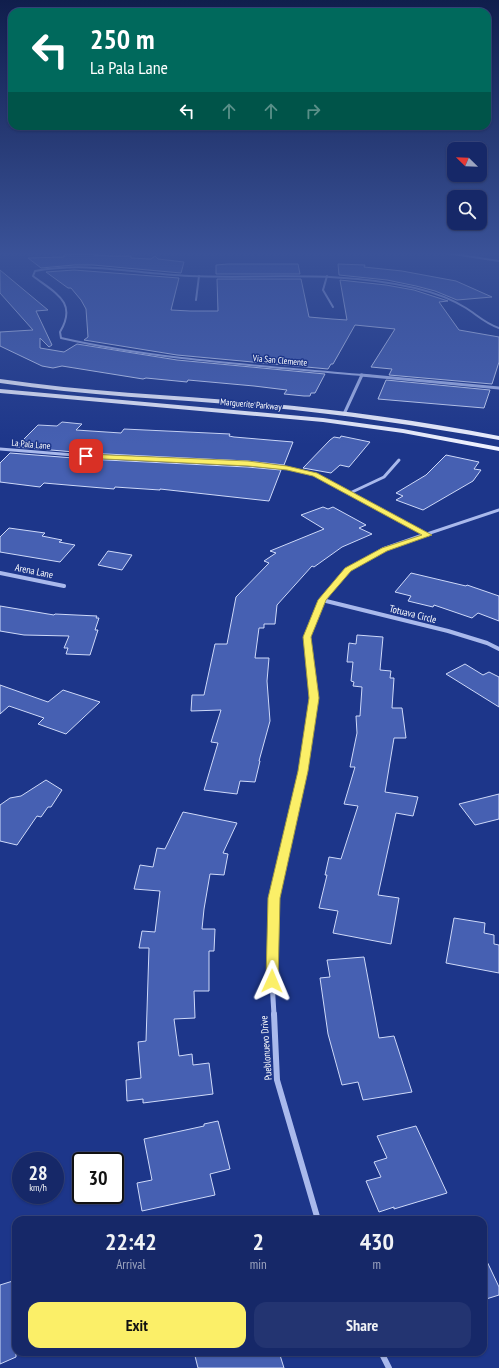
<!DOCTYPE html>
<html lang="en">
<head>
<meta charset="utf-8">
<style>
	body { margin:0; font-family:"PT Sans Narrow",sans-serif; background:#233471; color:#f1f3f6; height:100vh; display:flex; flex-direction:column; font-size:15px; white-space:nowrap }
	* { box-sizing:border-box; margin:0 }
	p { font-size:13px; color:#9ea6c0 }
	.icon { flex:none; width:22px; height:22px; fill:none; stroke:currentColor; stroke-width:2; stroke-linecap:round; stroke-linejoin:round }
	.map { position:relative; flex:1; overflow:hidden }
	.side { position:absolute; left:12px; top:1216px; width:475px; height:140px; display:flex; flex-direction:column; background:#162868; border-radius:12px; box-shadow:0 1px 3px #0004,0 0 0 1px #35447c }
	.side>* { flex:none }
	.top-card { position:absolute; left:8px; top:8px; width:483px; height:122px; border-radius:12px; box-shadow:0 1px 3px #0004,0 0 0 1px #35447c; background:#00695c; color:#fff; overflow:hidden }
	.needle { width:26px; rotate:293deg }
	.buttons { position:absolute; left:447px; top:142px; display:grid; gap:8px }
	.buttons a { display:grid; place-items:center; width:40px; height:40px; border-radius:8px; background:#162868; box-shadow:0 1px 3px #0004,0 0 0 1px #35447c; font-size:20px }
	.speed { position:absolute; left:12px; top:1152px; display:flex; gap:8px; font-size:20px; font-weight:700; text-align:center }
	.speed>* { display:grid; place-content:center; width:52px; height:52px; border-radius:50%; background:#162868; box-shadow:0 1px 3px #0004,0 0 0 1px #35447c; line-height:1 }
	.speed small { font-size:10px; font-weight:400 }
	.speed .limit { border:2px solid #111; border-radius:6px; background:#fff; color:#111 }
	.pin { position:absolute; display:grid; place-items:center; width:34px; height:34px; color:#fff; margin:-17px; border-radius:8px; box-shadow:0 2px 6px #0006 }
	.me { position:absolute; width:44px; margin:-22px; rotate:1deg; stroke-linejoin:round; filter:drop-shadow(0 0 3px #0008) }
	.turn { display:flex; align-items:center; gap:14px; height:84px; padding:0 16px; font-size:18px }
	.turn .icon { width:52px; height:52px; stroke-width:2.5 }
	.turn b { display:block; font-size:28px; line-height:34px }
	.lanes { display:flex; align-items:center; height:38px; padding:0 16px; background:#0003; justify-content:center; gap:20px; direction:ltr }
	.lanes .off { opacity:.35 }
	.eta { display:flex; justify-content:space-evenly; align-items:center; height:68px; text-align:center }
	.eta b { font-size:24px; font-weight:600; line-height:28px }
	.cta { display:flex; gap:8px; margin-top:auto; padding:8px 16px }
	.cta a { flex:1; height:46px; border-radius:12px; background:#fbef68; color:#111; font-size:16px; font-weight:600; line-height:46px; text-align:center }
	.cta a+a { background:#233471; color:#f1f3f6 }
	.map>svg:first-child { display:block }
	.building { fill:#4660b2; stroke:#ced9f9 }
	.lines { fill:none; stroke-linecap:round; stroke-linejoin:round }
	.minor-far4 { stroke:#a9b9ec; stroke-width:2 }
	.minor-far3 { stroke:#a9b9ec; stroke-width:3 }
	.minor-far2 { stroke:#a9b9ec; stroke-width:4 }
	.minor-far1 { stroke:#a9b9ec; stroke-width:5 }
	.minor { stroke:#a9b9ec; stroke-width:6 }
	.primary { fill:#eef1ff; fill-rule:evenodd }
	.route { fill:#fbef68; stroke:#a39b44 }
	.labels { text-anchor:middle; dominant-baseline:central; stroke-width:3; stroke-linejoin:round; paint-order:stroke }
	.far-street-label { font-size:9px; fill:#fff; stroke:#1d368a }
	.street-label { font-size:10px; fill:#fff; stroke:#1d368a }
</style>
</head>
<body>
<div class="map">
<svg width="499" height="1368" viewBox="0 0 499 1368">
	<rect width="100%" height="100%" fill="#1d368a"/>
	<g class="building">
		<path d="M84,254l26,2h21v2l20,1 4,-3 3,3 26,3 -3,11 -88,-8h-19l-33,3 -13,-10 36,-1v-2z"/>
		<path d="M228,264h70l2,10h-84v-9z"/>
		<path d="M338,264l27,1 -1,2 38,4 54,10 36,16 -35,3 -22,-9 -19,-5 -29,-6 -48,-5z"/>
		<path d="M0,270l48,40 -12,1 16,34 -3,2 -9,-9v10l24,4 13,-8 100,16 148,14 -10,19h-4l-1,3h-6l-20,-2 3,-4 -33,-4 -66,-6 -1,2 -41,-4 -3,1 -81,-13 -9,2 -11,-2 -42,-20v-14l33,-2 -33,-37z"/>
		<path d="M74,270l105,8 -8,32 19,1h28l-1,-32h84l8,38 23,2 15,1 -7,-40 46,5 28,5 34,11 -9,1 20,28 40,7v25l-7,22 -103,-9 3,-6 -21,-2 24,-38 -40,-4 -22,39h-2l-3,5 -151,-14 -93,-15 4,-3 -2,-28 -5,-9 -10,-12h-3l-22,-16z"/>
		<path d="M386,380l104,10 -6,18 -106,-9z"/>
		<path d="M62,422l20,2 -6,6 45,3 3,-4 106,5 -1,2 5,1 59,5 -9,23 -37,-4 -161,-8 -70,-6 22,-22 19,1z"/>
		<path d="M341,436l29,6 -21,25 -9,-2 -9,8 -28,-5 27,-28 4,-3 6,1z"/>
		<path d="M10,453l76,6 161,8 34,3 -12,31 -109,-12v1l-45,-3 -1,2 -70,-6 -4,4 -40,-5v-19z"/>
		<path d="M446,455l33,7 -5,7 7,1 -8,11 -50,29 -27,-10 7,-4 -7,-3 30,-18z"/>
		<path d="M323,507l5,2 5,-2 33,18 -7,3 13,6 -30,13 -28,20 -2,-1 -35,39 -2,19h-11v4h-5l-4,30h14l-2,23 3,40 -11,40h1l-5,21 -15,-1 -3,13 -33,-4 14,-47 -7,-1 10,-32 -30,1 1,-16h12l11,-51h12l9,-47 33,-34 -5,-2 12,-8 -6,-2 54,-22 -23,-14z"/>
		<path d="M9,528l36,5 -3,3 20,4 -3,2 16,3 -15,17 -60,-10v-15z"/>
		<path d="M108,551l24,4 -10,15 -24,-5z"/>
		<path d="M411,573l55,13 1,-1 32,11v25l-21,-8 -6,5 -38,-13 -1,2 -25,-6 3,-5 -16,-4z"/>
		<path d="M0,606l54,9 1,-1 42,2 -1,2h3l-4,12h3l-8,25 -24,-1 2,-6h-4l5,-12 -45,-1 -24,-4z"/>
		<path d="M357,635l26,2 -3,33 11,1 -1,7h4l-2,30h10l4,30h-12l-9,54 33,5 -5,19 -17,-3 -18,82 21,3 -8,46 -58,-11 5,-22 -19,-3 8,-33h-2l4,-18 12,2 17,-53 -14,-2 11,-37h-5l7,-34 -1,-17h4l2,-29 -9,-1 1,-4 -3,-1 2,-19h-6l2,-19 7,1z"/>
		<path d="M465,664l18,11 6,-3 10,5v30l-53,-33z"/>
		<path d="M0,685l48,17 15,-12 37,12 -34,32 -28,-10 6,-6 -35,-12 -9,8z"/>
		<path d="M46,780l16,10 -11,17h-3l-7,10 -4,-1 -20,29 -17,-4v-36l10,-7 11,-2z"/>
		<path d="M499,794v25l-24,6 -16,-21z"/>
		<path d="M183,812l54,11 -14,30 5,1 -4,21 -14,-1 -6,35 -2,20h13l-1,22h-5v40h-15l1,27 -21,1 5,37 13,-2 1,11 16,-2 4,31 -70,9v-4l-16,2 -1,-21 15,-2 -3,-36 8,-1 3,-93h-10l3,-17 13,1 5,-41 -26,-2 6,-24 13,2 4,-19 8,1z"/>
		<path d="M454,918l31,5 -1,10 10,2v9l5,1v28l-53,-10z"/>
		<path d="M364,957l15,81 15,-2 18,56 -49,8 -5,-18 -16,3 -14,-51 -8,-56 10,-1 -3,-17z"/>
		<path d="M218,1121l12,48 -20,5 5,21 -73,16 -5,-28 15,-3 -8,-41 60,-13v-2z"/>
		<path d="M416,1126l31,67 -53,16v-2l-15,5 -13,-31 15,-4 -7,-15 13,-4 -10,-22z"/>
		<path d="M483,1253l16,34v8l-16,5z"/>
		<path d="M16,1280v77l-16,7v-79z"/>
		<path d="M194,1352h85l5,16h-86z"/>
	</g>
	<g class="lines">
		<g class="minor-far4">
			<path d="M447,253l52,8"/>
			<path d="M327,276l-4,14 10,17"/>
			<path d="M196,300l3,-24"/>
			<path d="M372,376c-104,-10 -209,-15 -311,-38l-1,-6c18,-30 -5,-39 -27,-56l2,-5c54,-10 100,3 154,5 75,3 151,-6 226,12 17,4 35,10 51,20 11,7 20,16 33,20"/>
		</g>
		<g class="minor-far3">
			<path d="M361,375l138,13"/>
			<path d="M344,414l18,-39"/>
			<path d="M0,449l86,7 161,8 40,4 28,7 113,60"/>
			<path d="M350,493l34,-16 15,-17"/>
			<path d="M424,535l75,-25"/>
		</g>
		<g class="minor-far2">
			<path d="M0,573l64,13"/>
			<path d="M322,600l126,31 39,12 12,6"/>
			<path d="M307,743l7,-45 -7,-61 15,-37 26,-30 36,-21 43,-15"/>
		</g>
		<path class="minor-far1" d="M274,1015l-2,-34 2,-83 29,-127 4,-29"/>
		<g class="minor">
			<path d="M274,1014l3,66 41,140"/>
			<path d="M381,1352l8,16"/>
		</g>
		<g class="primary">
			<path d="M0,379c87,13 175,16 262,24 80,7 159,18 237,33v4c-78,-14 -157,-26 -237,-33 -87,-8 -175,-11 -262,-24z"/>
			<path d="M0,389l323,29 80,11 96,18v4l-96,-18 -80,-11 -323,-29z"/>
		</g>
	</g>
	<linearGradient id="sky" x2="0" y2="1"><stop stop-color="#101e4c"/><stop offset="0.57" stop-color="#3a5298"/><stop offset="1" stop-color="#3a5298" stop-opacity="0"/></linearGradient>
	<rect width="499" height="445" fill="url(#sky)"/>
	<path class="route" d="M86,454l162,7 39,5 30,7 115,62 -45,16 -36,20 -25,29 -15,37 8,61 -11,73 -28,127 -2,83 -2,3 -4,2 -4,-2 -2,-3 2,-83 30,-127 11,-73 -6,-61 15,-37 27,-32 37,-20 40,-13 -109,-59 -26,-6 -39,-4 -164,-8 -1,-2z"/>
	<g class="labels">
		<g class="far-street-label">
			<text transform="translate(280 360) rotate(5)">Via San Clemente</text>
			<text transform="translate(251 404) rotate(5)">Marguerite Parkway</text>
			<text transform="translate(31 444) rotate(5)">La Pala Lane</text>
		</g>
		<g class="street-label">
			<text transform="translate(34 571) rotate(12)">Arena Lane</text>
			<text transform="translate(413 614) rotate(14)">Totuava Circle</text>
			<text transform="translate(266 1048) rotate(-94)">Pueblonuevo Drive</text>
		</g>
	</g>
</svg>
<div class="buttons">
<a><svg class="needle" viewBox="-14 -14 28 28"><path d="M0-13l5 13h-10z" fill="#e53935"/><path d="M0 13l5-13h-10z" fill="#9ea6c0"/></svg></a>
<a><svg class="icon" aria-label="search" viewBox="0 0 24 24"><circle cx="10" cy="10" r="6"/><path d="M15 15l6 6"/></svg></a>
</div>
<div class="speed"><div>28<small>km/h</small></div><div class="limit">30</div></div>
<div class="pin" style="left:86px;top:456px;background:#d93025"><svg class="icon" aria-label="arrive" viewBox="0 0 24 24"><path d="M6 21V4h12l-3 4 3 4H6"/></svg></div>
<svg class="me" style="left:272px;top:981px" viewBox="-20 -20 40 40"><path d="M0-17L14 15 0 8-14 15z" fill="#fbef68" stroke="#fff" stroke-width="4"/></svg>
<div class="top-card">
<div class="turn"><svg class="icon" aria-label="left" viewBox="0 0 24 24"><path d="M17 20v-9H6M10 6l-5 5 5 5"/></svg><div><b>250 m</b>La Pala Lane</div></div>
<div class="lanes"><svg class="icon" aria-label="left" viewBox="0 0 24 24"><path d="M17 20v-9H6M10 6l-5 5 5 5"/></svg><svg class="icon off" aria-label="ahead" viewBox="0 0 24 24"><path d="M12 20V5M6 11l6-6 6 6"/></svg><svg class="icon off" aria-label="ahead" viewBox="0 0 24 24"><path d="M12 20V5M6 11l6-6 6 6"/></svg><svg class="icon off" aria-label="right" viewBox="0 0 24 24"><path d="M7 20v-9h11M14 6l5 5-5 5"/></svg></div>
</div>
<section class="side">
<div class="eta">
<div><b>22:42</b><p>Arrival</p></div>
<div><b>2</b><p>min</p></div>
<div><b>430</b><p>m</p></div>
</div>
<div class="cta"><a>Exit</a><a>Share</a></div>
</section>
</div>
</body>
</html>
